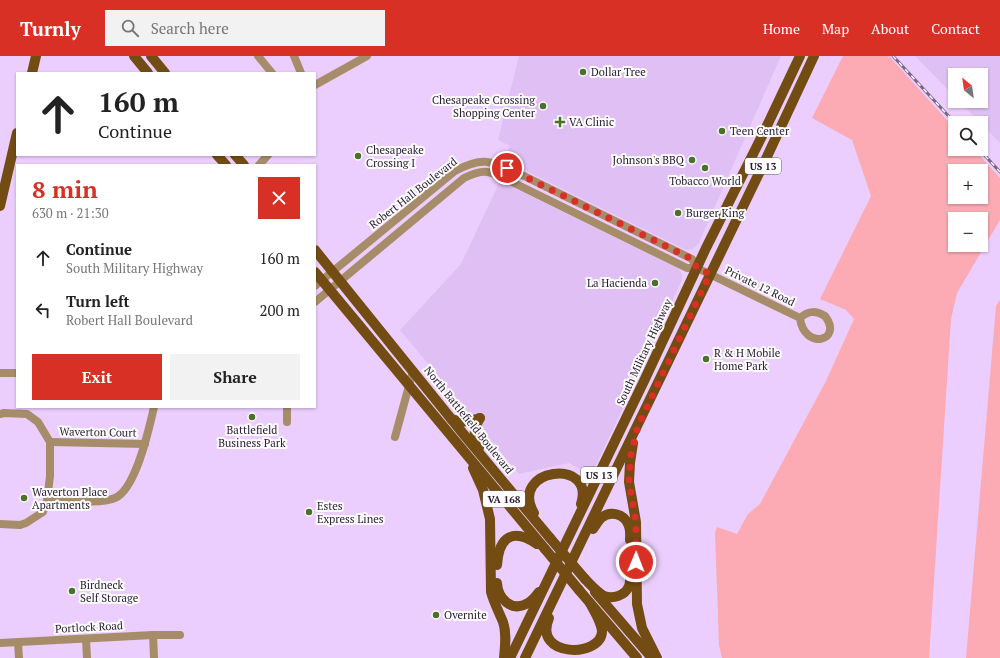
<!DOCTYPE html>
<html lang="en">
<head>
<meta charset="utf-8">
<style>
	body { margin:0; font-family:"PT Serif",serif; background:#f2f2f2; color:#222; height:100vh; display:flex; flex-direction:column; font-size:15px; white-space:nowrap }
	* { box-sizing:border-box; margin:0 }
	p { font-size:13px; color:#767676 }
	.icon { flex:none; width:22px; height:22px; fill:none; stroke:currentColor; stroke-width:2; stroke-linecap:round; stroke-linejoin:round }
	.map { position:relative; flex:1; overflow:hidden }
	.details { position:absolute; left:16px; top:108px; width:300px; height:244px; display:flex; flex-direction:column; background:#fff; border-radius:0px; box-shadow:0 1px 3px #0004 }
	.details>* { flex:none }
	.top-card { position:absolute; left:16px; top:16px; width:300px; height:84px; border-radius:0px; box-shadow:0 1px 3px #0004; background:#fff; color:#222; overflow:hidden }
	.needle { width:26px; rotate:331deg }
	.tools { position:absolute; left:948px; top:12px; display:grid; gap:8px }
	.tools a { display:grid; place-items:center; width:40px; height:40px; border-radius:0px; background:#fff; box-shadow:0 1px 3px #0004; font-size:20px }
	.pin { position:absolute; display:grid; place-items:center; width:34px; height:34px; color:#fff; margin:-17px; border:2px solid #fff; border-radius:50%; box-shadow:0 1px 4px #0007 }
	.me { position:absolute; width:44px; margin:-22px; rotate:1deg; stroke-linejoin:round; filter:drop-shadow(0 0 3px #0008) }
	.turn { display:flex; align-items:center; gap:14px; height:84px; padding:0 16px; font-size:18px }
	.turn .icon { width:52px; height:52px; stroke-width:2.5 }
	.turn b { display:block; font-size:28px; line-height:34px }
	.round { display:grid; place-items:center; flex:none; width:42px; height:42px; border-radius:0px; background:#f2f2f2 }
	.headline { display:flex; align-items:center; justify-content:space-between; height:68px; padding:0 16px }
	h1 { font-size:24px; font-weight:600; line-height:30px; color:#d93025 }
	.primary-button { display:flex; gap:8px; margin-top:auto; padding:8px 16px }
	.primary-button a { flex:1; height:46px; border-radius:0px; background:#d93025; color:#fff; font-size:16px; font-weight:600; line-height:46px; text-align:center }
	.primary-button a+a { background:#f2f2f2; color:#222 }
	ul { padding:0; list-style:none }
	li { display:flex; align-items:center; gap:12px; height:52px; padding:0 16px }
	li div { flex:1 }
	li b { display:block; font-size:15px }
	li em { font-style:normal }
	header { display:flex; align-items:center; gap:24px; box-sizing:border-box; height:56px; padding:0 20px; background:#d93025; color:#fff }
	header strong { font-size:19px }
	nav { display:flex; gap:22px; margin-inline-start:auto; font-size:14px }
	.search { width:280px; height:36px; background:#f2f2f2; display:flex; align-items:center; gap:10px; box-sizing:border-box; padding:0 14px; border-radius:0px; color:#767676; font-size:15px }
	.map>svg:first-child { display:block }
	.built { fill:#e0c0f4 }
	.green { fill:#fcaab3; fill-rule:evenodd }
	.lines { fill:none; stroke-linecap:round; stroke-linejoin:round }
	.minor { stroke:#a78c6a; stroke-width:8 }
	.major { stroke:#724c12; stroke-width:10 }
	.rail-casing { stroke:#7b6688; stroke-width:3 }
	.rail { stroke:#fcfcfc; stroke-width:1.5; stroke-dasharray:4.5; stroke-linecap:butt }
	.major-bridge { stroke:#724c12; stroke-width:10 }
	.route { stroke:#d93025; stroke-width:7; stroke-dasharray:0 12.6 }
	.poi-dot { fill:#4b7029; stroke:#fcfcfc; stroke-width:1.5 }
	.labels { text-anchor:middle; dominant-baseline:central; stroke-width:4; stroke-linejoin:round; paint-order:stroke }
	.shield { fill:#fcfcfc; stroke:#685e6e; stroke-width:1 }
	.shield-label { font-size:10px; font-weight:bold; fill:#281a31 }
	.poi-label { font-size:11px; fill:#281a31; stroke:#fcfcfc; text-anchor:start }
	.street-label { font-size:11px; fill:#281a31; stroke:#fcfcfc }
</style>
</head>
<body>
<header>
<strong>Turnly</strong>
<div class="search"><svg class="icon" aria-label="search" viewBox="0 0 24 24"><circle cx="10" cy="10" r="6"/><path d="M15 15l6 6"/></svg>Search here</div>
<nav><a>Home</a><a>Map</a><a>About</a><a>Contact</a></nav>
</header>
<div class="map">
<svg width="1000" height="602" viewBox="0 0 1000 602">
	<rect width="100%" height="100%" fill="#ebcefe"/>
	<g class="built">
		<path d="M519,0h262l-83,189 -6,4 -6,1 -182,-90 6,-14 -12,-6z"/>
		<path d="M915,0h85v87l-41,-42h22v-26h-26v22z"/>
		<path d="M500,125l178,87 4,6v6l-91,196 -22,-13 -50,11 -119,-144 61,-66z"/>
	</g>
	<g class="green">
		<path d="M843,0h46l66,73v20h19l26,29v42l-43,73 -6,26 -22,339h-207l-3,-13 -4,-112 2,-6 20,7 11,-20 12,-10 66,-123 28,-62 -8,-9 -26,-11 51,-103 -19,-56 -40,-22zM955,115h26v26h-26zM955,163h26v26h-26z"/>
		<path d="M1000,244v358h-34l30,-352z"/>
	</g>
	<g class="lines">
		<g class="minor">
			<path d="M258,0l14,17"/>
			<path d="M294,0l7,17"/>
			<path d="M315,29l52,-29"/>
			<path d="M259,109l9,-10"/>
			<path d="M315,230l140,-115c26,-14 35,-11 61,1l176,87 5,9"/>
			<path d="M315,246l149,-124c22,-11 28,-6 48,4l175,86h10l103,50c4,33 44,23 25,-2 -9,-5 -16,-6 -25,2"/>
			<path d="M0,317h17"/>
			<path d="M287,351v15"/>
			<path d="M0,358l4,-1 23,1 11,8 12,20v34l-3,25 -4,11 -17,11 -6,2 -20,-1"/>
			<path d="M395,381l18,-66"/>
			<path d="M50,386l95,2"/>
			<path d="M47,445c16,0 54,3 68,-3 21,-9 34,-69 39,-91"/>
			<path d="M153,579l1,23"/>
			<path d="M86,583l1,19"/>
			<path d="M18,586l1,16"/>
			<path d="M0,587l153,-8h27"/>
		</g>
		<g class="major">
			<path d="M134,0l14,17"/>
			<path d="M151,0l14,17"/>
			<path d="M32,17l4,-17"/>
			<path d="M217,99l9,10"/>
			<path d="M235,99l9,10"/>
			<path d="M0,150l17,-73"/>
			<path d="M315,194l150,186 85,102"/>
			<path d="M315,216l230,277"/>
			<path d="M451,363c11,4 18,3 29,-1"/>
			<path d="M633,387l-3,20 -1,19 7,40 1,82 5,24 15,30"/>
			<path d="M479,392c-6,-12 -6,-18 1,-30"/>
			<path d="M473,412l10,22 7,29 1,73c3,11 8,20 12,30 4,12 2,24 1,36"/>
			<path d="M534,457c-26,-45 62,-56 47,-9"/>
			<path d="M593,473c3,-4 5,-8 8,-11 9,-8 23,-4 27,6 3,5 2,11 2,16"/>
			<path d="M497,509c2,-29 16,-37 40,-21"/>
			<path d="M585,523c6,6 12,13 19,17 9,3 21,0 25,-10 2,-5 1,-10 1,-16"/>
			<path d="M497,527c1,15 14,30 31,20 4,-2 8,-7 11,-11"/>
			<path d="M579,534l58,68"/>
			<path d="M595,536l57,66"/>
			<path d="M549,562c-17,40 53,40 53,13 -1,-10 -8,-20 -12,-28"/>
			<path d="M510,602l134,-277 62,-133 57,-114 37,-78"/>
			<path d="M525,602l239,-495 50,-107"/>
		</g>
		<g class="rail-casing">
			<g id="rail">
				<path d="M893,0l62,67"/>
				<path d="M979,93l21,23"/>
			</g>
		</g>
		<use href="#rail" class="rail"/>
		<g class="major-bridge">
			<path d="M550,482l35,41"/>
			<path d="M545,493l34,41"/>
		</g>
	</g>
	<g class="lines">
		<path class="route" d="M507,112l185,91 5,9 13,6 -72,152 -7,28 -2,28 7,40v40"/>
	</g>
	<g class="poi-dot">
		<circle cx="583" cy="16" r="4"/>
		<circle cx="543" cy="50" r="4"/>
		<path d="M558 60h4v4h4v4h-4v4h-4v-4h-4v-4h4z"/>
		<circle cx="722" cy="75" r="4"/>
		<circle cx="358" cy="100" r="4"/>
		<circle cx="692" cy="104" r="4"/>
		<circle cx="705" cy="112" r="4"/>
		<circle cx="678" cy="157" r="4"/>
		<circle cx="655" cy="227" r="4"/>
		<circle cx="706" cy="303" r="4"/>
		<circle cx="252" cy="361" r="4"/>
		<circle cx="24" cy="442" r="4"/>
		<circle cx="309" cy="456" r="4"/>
		<circle cx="72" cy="535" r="4"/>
		<circle cx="436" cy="559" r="4"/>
	</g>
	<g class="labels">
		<g class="shield">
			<rect x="745" y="102" width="36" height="16" rx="3"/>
			<rect x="581" y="411" width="36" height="16" rx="3"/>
			<rect x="483" y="435" width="42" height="16" rx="3"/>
		</g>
		<g class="shield-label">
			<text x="763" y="110">US 13</text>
			<text x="599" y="419">US 13</text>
			<text x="504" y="443">VA 168</text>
		</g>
		<g class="poi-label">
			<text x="591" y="16">Dollar Tree</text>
			<text x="535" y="44" text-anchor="end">Chesapeake Crossing<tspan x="535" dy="13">Shopping Center</tspan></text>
			<text x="569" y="66">VA Clinic</text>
			<text x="730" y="75">Teen Center</text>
			<text x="366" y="94">Chesapeake<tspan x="366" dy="13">Crossing I</tspan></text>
			<text x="684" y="104" text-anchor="end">Johnson's BBQ</text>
			<text x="705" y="125" text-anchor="middle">Tobacco World</text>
			<text x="686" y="157">Burger King</text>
			<text x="647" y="227" text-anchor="end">La Hacienda</text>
			<text x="714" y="297">R &amp; H Mobile<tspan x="714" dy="13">Home Park</tspan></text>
			<text x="252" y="374" text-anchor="middle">Battlefield<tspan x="252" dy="13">Business Park</tspan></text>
			<text x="32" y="436">Waverton Place<tspan x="32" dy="13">Apartments</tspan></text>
			<text x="317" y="450">Estes<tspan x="317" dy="13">Express Lines</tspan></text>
			<text x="80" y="529">Birdneck<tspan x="80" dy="13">Self Storage</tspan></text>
			<text x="444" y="559">Overnite</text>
		</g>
		<g class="street-label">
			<text transform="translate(413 137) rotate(-38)">Robert Hall Boulevard</text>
			<text transform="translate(760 230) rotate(26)">Private 12 Road</text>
			<text transform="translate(644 296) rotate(-65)">South Military Highway</text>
			<text transform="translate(469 364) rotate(51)">North Battlefield Boulevard</text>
			<text transform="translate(98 376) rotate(1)">Waverton Court</text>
			<text transform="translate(89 571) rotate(-3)">Portlock Road</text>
		</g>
	</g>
</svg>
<div class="tools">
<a><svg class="needle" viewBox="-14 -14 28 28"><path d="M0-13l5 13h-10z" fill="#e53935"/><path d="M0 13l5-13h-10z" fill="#767676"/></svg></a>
<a><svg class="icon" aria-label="search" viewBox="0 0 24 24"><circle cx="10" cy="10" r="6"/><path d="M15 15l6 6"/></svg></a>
<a>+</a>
<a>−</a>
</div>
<div class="pin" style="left:507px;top:112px;background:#d93025"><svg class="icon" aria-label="arrive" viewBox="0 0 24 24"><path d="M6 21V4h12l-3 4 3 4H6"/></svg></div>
<svg class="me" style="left:636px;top:506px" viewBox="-20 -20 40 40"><circle r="17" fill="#d93025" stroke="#fff" stroke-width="3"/><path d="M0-11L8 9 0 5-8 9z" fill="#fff"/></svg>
<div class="top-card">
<div class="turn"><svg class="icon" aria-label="ahead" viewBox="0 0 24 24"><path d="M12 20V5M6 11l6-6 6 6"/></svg><div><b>160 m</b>Continue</div></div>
</div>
<section class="details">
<div class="headline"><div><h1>8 min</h1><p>630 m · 21:30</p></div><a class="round" style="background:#d93025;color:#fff"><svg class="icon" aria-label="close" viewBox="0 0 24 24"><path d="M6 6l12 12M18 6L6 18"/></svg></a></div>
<ul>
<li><svg class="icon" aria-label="ahead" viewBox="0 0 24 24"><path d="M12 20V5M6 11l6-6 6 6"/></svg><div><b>Continue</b><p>South Military Highway</p></div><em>160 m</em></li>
<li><svg class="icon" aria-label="left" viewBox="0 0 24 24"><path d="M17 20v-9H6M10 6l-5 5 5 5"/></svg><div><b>Turn left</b><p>Robert Hall Boulevard</p></div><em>200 m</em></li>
</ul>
<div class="primary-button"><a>Exit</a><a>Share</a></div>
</section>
</div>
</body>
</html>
